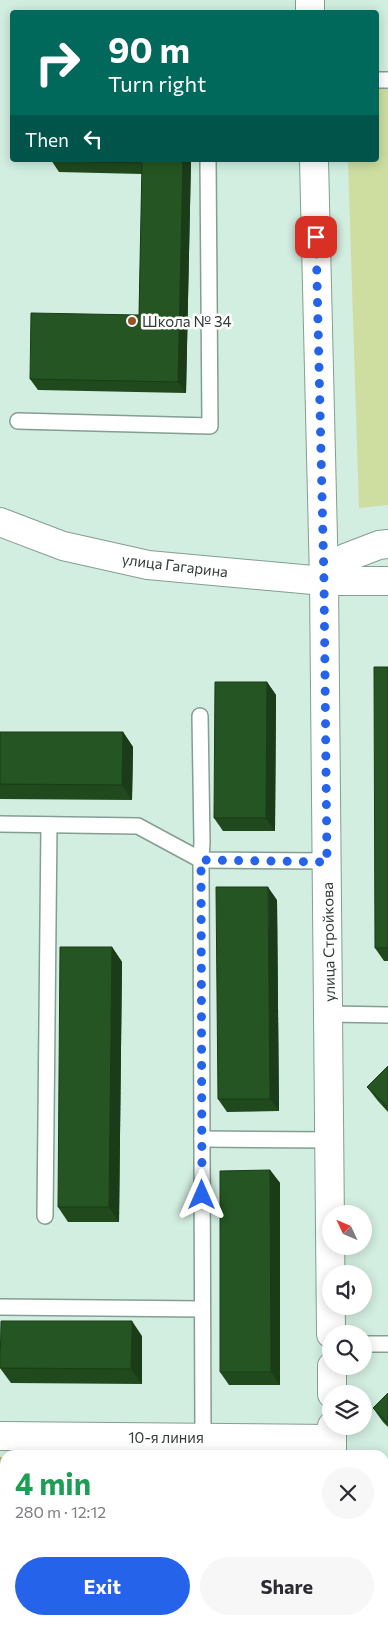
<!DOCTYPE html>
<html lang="en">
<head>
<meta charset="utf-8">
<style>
	body { margin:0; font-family:Commissioner,sans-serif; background:#f7f7f7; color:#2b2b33; height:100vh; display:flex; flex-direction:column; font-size:19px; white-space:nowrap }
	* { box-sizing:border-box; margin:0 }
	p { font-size:16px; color:#7c7c81 }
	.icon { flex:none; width:28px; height:28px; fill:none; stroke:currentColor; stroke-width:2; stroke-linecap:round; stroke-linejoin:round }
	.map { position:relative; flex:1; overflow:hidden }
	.details { position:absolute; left:0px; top:1450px; width:389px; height:175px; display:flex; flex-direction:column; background:#fff; border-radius:15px 15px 0 0; box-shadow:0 2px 12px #0003 }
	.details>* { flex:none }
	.banner { position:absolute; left:10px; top:10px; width:369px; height:152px; border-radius:5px; box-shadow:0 2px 12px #0003; background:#00695c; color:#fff; overflow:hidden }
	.needle { width:32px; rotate:314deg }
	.tools { position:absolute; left:322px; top:1205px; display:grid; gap:10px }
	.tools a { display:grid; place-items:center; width:50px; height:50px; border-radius:50%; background:#fff; box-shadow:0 2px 12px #0003; font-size:25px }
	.pin { position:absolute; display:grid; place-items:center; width:42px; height:42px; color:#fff; margin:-21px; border-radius:10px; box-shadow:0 2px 8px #0006 }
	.me { position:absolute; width:55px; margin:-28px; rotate:0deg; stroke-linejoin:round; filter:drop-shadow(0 0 4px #0008) }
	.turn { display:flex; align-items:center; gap:18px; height:105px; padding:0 15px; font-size:22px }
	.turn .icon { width:65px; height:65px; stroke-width:2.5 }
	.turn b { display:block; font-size:35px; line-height:42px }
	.then { display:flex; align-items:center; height:48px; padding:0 15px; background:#0003; gap:10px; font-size:19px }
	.round { display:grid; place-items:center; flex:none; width:52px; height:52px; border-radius:26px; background:#f7f7f7 }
	.head { display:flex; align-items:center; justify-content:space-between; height:85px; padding:0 15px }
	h1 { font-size:30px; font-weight:700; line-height:38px; color:#1e9e55 }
	.cta { display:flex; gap:10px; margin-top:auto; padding:10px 15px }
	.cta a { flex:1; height:58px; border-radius:30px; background:#2563eb; color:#fff; font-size:20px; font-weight:700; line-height:58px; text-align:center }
	.cta a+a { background:#f7f7f7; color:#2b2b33 }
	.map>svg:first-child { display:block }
	.green { fill:#cedda0 }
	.forest { fill:#acbd75 }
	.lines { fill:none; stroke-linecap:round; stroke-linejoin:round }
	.lane-casing { stroke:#849e92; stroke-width:18 }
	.street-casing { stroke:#849e92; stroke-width:30 }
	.secondary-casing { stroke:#849e92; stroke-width:30 }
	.lane { stroke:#fff; stroke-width:15 }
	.street { stroke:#fff; stroke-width:28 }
	.secondary { stroke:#fff; stroke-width:28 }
	.wall { fill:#20491d }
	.shaded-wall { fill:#1a3c18 }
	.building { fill:#255522; stroke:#1a3c18 }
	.route { stroke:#2563eb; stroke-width:9; stroke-dasharray:0 16.2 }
	.poi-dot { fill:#975228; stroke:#fff; stroke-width:2 }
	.labels { text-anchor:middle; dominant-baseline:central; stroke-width:5; stroke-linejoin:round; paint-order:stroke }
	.poi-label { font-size:15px; fill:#323d38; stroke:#fff; text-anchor:start }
	.street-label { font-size:15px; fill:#323d38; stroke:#fff }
</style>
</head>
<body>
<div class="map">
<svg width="388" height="1625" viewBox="0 0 388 1625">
	<rect width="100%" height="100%" fill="#d2eee0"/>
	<path class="green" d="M376,80h12v425l-29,3 -11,-348h28z"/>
	<g class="forest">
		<path d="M283,1450v5h-201z"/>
		<rect x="0" y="1457" width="5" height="77"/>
		<rect x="186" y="1620" width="96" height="5"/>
	</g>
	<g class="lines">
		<g class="lane-casing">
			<g id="lane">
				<path d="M376,80h12"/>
				<path d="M18,421l192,5 -2,-266"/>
				<path d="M200,716l2,126 -1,18 2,578"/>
				<path d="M0,824l138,2 63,34 126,1"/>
				<path d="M329,1014l59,1"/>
				<path d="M202,1139l128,1"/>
				<path d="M45,1216l4,-391"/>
				<path d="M0,1307l202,2"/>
				<path d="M364,1344h24"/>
			</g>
		</g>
		<g class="street-casing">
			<g id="street">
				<path d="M310,0v12"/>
				<path d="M314,160l10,421"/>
				<path d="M0,1436l332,3"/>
			</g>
		</g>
		<g class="secondary-casing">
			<g id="secondary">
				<path d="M0,522l63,24 85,19 176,16h64"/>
				<path d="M324,581l7,753"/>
				<path d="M324,581l21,-23 34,-13 9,-1"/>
				<path d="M332,1366v28"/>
				<path d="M332,1455v-29"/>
				<path d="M330,1625v-5"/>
			</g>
		</g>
		<use href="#lane" class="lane"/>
		<use href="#street" class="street"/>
		<use href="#secondary" class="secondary"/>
	</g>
	<g class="wall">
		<path d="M51,160h140l-5,233 -148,-3 -8,-11 109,-64 3,-141 -83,-2z"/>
		<path d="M388,667v294h-4l-9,-13z"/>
		<path d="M267,682l9,13 -1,136h-52l-9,-13z"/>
		<path d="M0,732h123l10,15 -1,53 -132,-1z"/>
		<path d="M277,900l2,211 -52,1 -9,-13z"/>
		<path d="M112,947l10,15 -3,260h-51l-10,-15z"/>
		<path d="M388,1066v46l-10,-11 -11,-14z"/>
		<path d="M270,1170l10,13v202h-51l-9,-13z"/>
		<path d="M142,1336v48l-131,-1 -11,-15z"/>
		<path d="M388,1393v34l-5,-5 -10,-14z"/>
		<path d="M387,1592v33h-27l-3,-4z"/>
	</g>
	<g class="shaded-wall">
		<path d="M183,160h8l-5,233 -8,-11z"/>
		<path d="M267,682l9,13 -1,136 -9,-13z"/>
		<path d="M123,732l10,15 -1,53 -10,-15z"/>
		<path d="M268,887l9,13 2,211 -9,-12z"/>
		<path d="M112,947l10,15 -3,260 -10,-15z"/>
		<path d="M270,1170l10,13v202l-9,-13z"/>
		<path d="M132,1321l10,15v48l-11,-15z"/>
		<path d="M384,1588l3,4v33h-4l-2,-4v-1h3z"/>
		<rect x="135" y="1620" width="10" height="5"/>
	</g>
	<g class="building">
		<path d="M51,160h132l-5,222 -148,-3 1,-66 108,2 3,-152 -91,-2z"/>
		<path d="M374,667h14v281h-13z"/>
		<path d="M215,682h52l-1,136h-52z"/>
		<path d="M0,732h123l-1,53 -122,-1z"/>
		<path d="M216,887h52l2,212h-52z"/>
		<path d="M60,947h52l-3,260h-51z"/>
		<path d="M388,1066v41l-21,-20z"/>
		<path d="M270,1170l1,202h-51v-201z"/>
		<path d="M1,1321h131l-1,48 -131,-1z"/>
		<path d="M388,1393v30l-15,-15z"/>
		<path d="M0,1593h5v27h130v5h-135z"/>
		<rect x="357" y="1620" width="24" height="1"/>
	</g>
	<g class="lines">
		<path class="route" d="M202,1195l-1,-335 126,2 -3,-281 -8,-344"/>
	</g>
	<circle class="poi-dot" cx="132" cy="321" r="5"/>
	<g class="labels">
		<g class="poi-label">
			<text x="142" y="321">Школа № 34</text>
		</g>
		<g class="street-label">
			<text transform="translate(175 565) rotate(7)">улица Гагарина</text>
			<text transform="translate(328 942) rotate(-91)">улица Стройкова</text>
			<text x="166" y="1437">10-я линия</text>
		</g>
	</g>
</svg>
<div class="tools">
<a><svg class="needle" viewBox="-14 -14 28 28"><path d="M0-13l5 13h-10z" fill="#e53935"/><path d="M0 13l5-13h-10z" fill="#7c7c81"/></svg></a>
<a><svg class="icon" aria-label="sound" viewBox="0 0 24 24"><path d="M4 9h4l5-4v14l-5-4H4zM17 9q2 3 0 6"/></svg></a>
<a><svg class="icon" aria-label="search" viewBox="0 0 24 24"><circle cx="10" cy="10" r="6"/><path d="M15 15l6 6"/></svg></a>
<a><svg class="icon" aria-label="layers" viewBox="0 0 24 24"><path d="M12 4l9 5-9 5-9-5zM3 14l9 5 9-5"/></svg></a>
</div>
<div class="pin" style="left:316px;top:237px;background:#d93025"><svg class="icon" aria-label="arrive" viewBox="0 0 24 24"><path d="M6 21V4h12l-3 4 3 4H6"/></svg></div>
<svg class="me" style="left:202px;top:1195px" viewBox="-20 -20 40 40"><path d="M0-17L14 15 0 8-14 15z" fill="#2563eb" stroke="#fff" stroke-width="4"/></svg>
<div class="banner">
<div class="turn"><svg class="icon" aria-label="right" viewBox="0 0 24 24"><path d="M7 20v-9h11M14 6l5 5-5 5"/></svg><div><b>90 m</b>Turn right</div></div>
<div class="then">Then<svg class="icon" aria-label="left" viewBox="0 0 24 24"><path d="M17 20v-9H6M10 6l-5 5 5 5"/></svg></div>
</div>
<section class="details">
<div class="head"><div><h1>4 min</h1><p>280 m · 12:12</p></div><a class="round"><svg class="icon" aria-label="close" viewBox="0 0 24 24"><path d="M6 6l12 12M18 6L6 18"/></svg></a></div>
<div class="cta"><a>Exit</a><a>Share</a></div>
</section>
</div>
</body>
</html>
